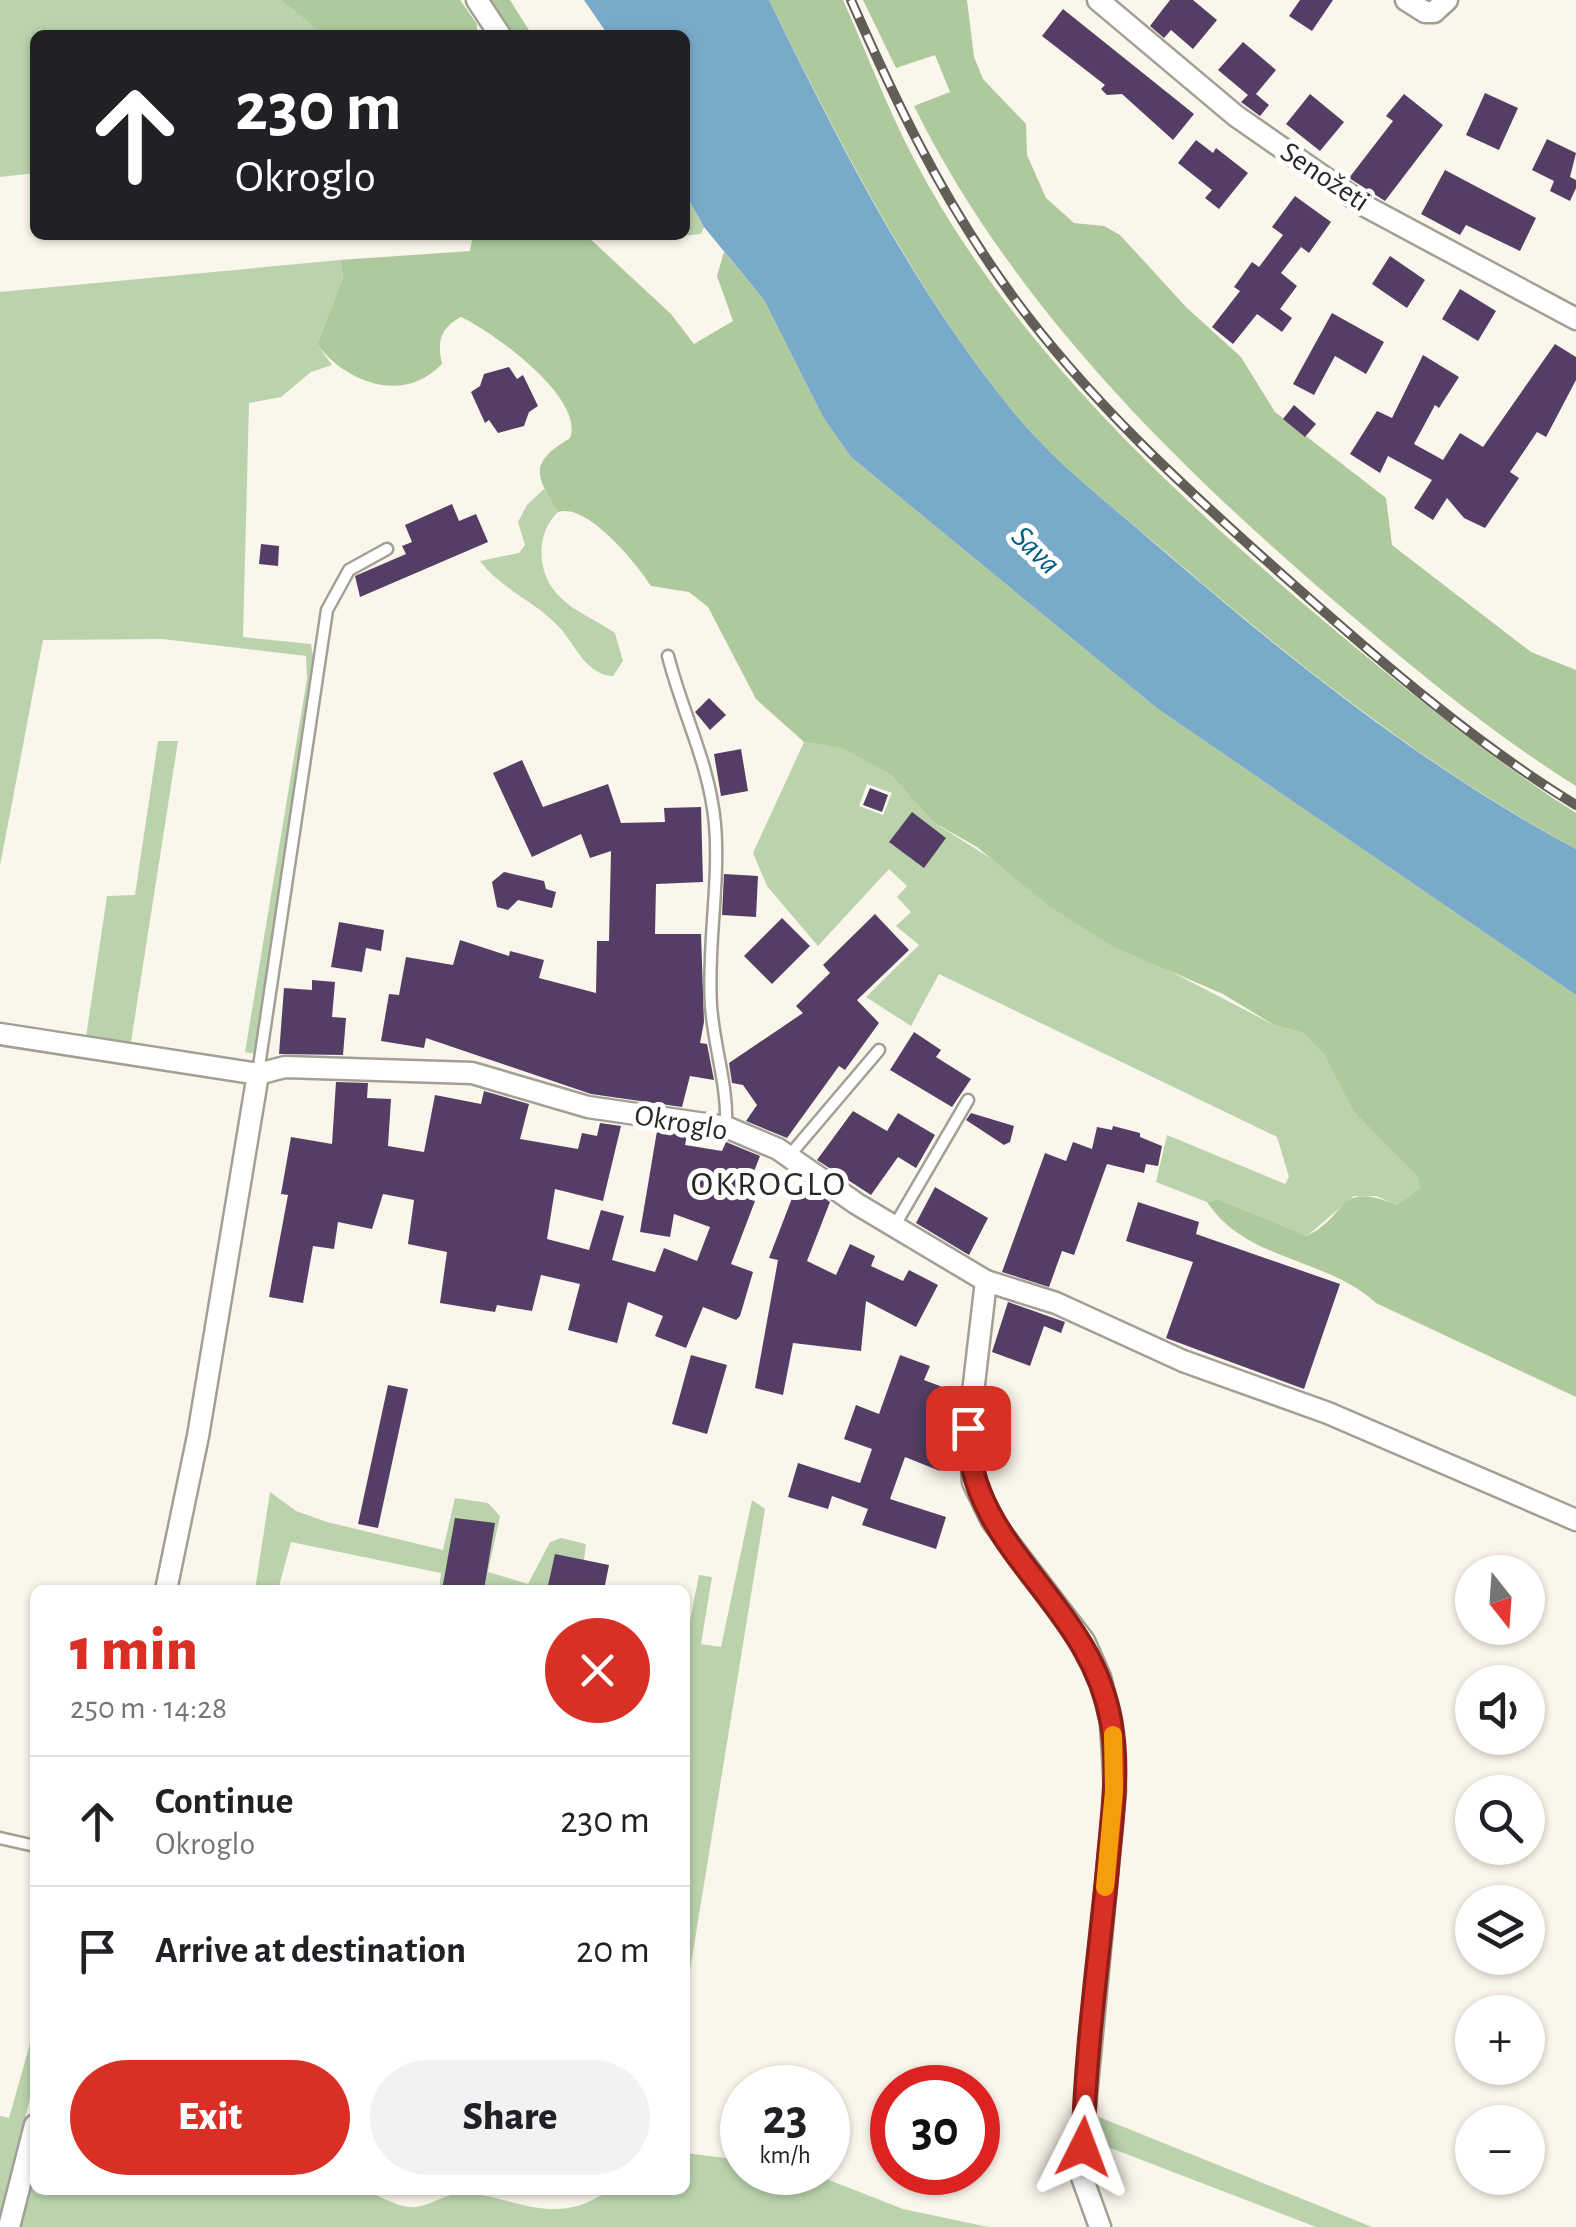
<!DOCTYPE html>
<html lang="en">
<head>
<meta charset="utf-8">
<style>
	body { margin:0; font-family:"Alegreya Sans",sans-serif; background:#f2f2f2; color:#202124; height:100vh; display:flex; flex-direction:column; font-size:38px; white-space:nowrap }
	* { box-sizing:border-box; margin:0 }
	p { font-size:32px; color:#757577 }
	.icon { flex:none; width:55px; height:55px; fill:none; stroke:currentColor; stroke-width:2; stroke-linecap:round; stroke-linejoin:round }
	.map { position:relative; flex:1; overflow:hidden }
	.sheet { position:absolute; left:30px; top:1585px; width:660px; height:610px; display:flex; flex-direction:column; background:#fff; border-radius:15px; box-shadow:0 2px 8px #0004 }
	.sheet>* { flex:none }
	.banner { position:absolute; left:30px; top:30px; width:660px; height:210px; border-radius:15px; box-shadow:0 2px 8px #0004; background:#202124; color:#fff; overflow:hidden }
	.needle { width:65px; rotate:163deg }
	.buttons { position:absolute; left:1455px; top:1555px; display:grid; gap:20px }
	.buttons a { display:grid; place-items:center; width:90px; height:90px; border-radius:50%; background:#fff; box-shadow:0 2px 8px #0004; font-size:50px }
	.speed { position:absolute; left:720px; top:2065px; display:flex; gap:20px; font-size:50px; font-weight:700; text-align:center }
	.speed>* { display:grid; place-content:center; width:130px; height:130px; border-radius:50%; background:#fff; box-shadow:0 2px 8px #0004; line-height:1 }
	.speed small { font-size:25px; font-weight:400 }
	.speed .limit { border:15px solid #d22; background:#fff; color:#111 }
	.pin { position:absolute; display:grid; place-items:center; width:85px; height:85px; color:#fff; margin:-42px; border-radius:20px; box-shadow:0 5px 15px #0006 }
	.me { position:absolute; width:110px; margin:-55px; rotate:3deg; stroke-linejoin:round; filter:drop-shadow(0 0 8px #0008) }
	.turn { display:flex; align-items:center; gap:35px; height:210px; padding:0 40px; font-size:45px }
	.turn .icon { width:130px; height:130px; stroke-width:2.5 }
	.turn b { display:block; font-size:70px; line-height:85px }
	.round { display:grid; place-items:center; flex:none; width:105px; height:105px; border-radius:52px; background:#f2f2f2 }
	.summary { display:flex; align-items:center; justify-content:space-between; height:170px; padding:0 40px }
	h1 { font-size:60px; font-weight:800; line-height:75px; color:#d93025 }
	.cta { display:flex; gap:20px; margin-top:auto; padding:20px 40px }
	.cta a { flex:1; height:115px; border-radius:60px; background:#d93025; color:#fff; font-size:40px; font-weight:800; line-height:115px; text-align:center }
	.cta a+a { background:#f2f2f2; color:#202124 }
	ul { padding:0; list-style:none }
	li { display:flex; align-items:center; gap:30px; height:130px; padding:0 40px; border-top:2px solid #e0e0e0 }
	li div { flex:1 }
	li b { display:block; font-size:38px }
	li em { font-style:normal }
	.map>svg:first-child { display:block }
	.green { fill:#bad3ac; fill-rule:evenodd }
	.forest { fill:#aeca9d }
	.water { fill:#7aaaca }
	.building { fill:#553e65 }
	.lines { fill:none; stroke-linecap:round; stroke-linejoin:round }
	.service-casing { stroke:#a29f94; stroke-width:15 }
	.minor-casing { stroke:#a29f94; stroke-width:25 }
	.service { stroke:#fff; stroke-width:10 }
	.minor { stroke:#fff; stroke-width:20 }
	.rail-casing { stroke:#615e58; stroke-width:10 }
	.rail { stroke:#fff; stroke-width:6; stroke-dasharray:19; stroke-linecap:butt }
	.route-casing { stroke:#8d1f18; stroke-width:25 }
	.route { stroke:#d93025; stroke-width:18 }
	.slow { stroke:#f59e0b; stroke-width:18 }
	.labels { text-anchor:middle; dominant-baseline:central; stroke-width:10; stroke-linejoin:round; paint-order:stroke }
	.street-label { font-size:30px; fill:#2a2824; stroke:#fff }
	.water-label { font-size:32px; font-style:italic; fill:#035d86; stroke:#fff }
	.quarter-label { font-size:35px; letter-spacing:2.5px; fill:#2a2824; stroke:#fff }
</style>
</head>
<body>
<div class="map">
<svg width="1576" height="2227" viewBox="0 0 1576 2227">
	<rect width="100%" height="100%" fill="#faf6eb"/>
	<g class="green">
		<path d="M0,0h281l42,35h-288v138l-35,4z"/>
		<path d="M685,193l19,34 -3,7 -21,2 -1,-1h6z"/>
		<path d="M340,260l3,17 -26,67 15,21 -21,7 -30,25 -32,6 -6,234 68,7 3,19 -58,391 -11,-2 62,-373 -1,-23 -144,-17 -119,1 -43,226v-574z"/>
		<path d="M544,489l14,23c-23,21 -22,64 3,86 14,14 37,23 54,35l8,28 -10,15c-26,-1 -37,-29 -52,-47 -24,-27 -59,-39 -81,-68l39,-8 6,-8 -7,-23 9,-17z"/>
		<path d="M158,741h20l-47,301 -45,-5 21,-141 28,-1z"/>
		<path d="M804,742l39,6 47,26 43,48 235,148 106,55 29,8 21,22 29,56 64,65 5,13 -25,16 -21,-9h-22l-47,40 -89,-37 -11,3 -51,-20 11,-47 118,49 4,-7 -12,-40 -338,-163 -28,52 -45,-29 53,-52 -23,-19 15,-14 -14,-15 10,-11 -18,-17 -71,77 -51,-60 -14,-33zM867,784l25,9 -9,22 -24,-9z"/>
		<path d="M270,1492l26,19 31,11 116,28 12,-52 33,5 12,13 -12,56 40,12 22,-42 11,-4 25,6 -6,46h-141l2,-17 -150,-31 -13,48h-23z"/>
		<path d="M752,1500l13,9 -80,492v-355l14,-71 13,2 -11,67 20,3z"/>
		<path d="M35,2026v53l-35,136v-99l9,2z"/>
		<path d="M1089,2113l283,114h-56l-229,-88z"/>
		<path d="M685,2153l57,7v12l69,1 92,36 85,18h-970l17,-62v25h329c14,5 37,19 52,17 17,-2 36,-17 53,-14 53,7 89,34 140,-3h76z"/>
	</g>
	<g class="forest">
		<path d="M281,0h179l17,24v11h-154z"/>
		<path d="M486,0h24l22,35h-21z"/>
		<path d="M769,0h74c24,53 44,108 71,159 95,181 249,326 404,457 82,69 167,139 258,197v36c-153,-83 -290,-193 -421,-306 -47,-40 -107,-86 -144,-134 -101,-126 -171,-266 -242,-409z"/>
		<path d="M863,0h104l7,57 9,22 43,45 1,31 19,43 28,25 30,3 16,9 67,73 54,49 34,55 111,86 6,47 139,107 45,18v116c-80,-50 -152,-109 -224,-170 -169,-143 -339,-309 -438,-510l36,-14 -15,-37 -39,13z"/>
		<path d="M473,235h113l85,79 23,30 39,-23 -16,-45 7,-24 40,48 59,117 28,40 307,252 418,286v402l-200,-94c-50,-46 -129,-41 -169,-101l11,-3 89,37c43,-21 28,-56 90,-31l24,-17 -4,-12 -64,-65 -29,-56 -21,-22 -29,-8 -51,-31 -111,-48 -63,-40 -72,-59 -44,-25 -43,-48 -48,-26 -38,-6 -48,-43 -48,-92 -19,-15 -38,-6c-14,-22 -64,-84 -93,-74 -25,-39 -27,-50 12,-74 15,-40 -77,-106 -109,-121 -21,11 -24,24 -19,47 -39,41 -97,18 -125,-20l26,-67 -3,-17 130,-9z"/>
	</g>
	<path class="water" d="M584,0h185c70,143 141,284 242,409 39,50 101,97 149,139 130,112 265,220 416,301v146l-418,-286 -307,-252 -28,-40 -59,-117 -60,-73 -19,-34v-158h-77z"/>
	<g class="building">
		<path d="M1170,0h23l24,20 -24,29 -22,-19 -7,8 -14,-12z"/>
		<path d="M1300,0h33l-21,31 -23,-15z"/>
		<path d="M1063,9l131,105 -21,26 -51,-46 -15,1 -6,-6 4,-4 -63,-49z"/>
		<path d="M1243,42l33,28 -20,24 13,11 -9,11 -19,-14 7,-7 -30,-25z"/>
		<path d="M1485,93l33,15 -19,42 -33,-15z"/>
		<path d="M1310,94l34,28 -24,29 -34,-27z"/>
		<path d="M1404,94l39,31 -58,76 -36,-23 44,-57 -7,-5z"/>
		<path d="M1547,139l29,14 -6,24 6,3v8l-6,13 -20,-10 4,-10 -22,-11z"/>
		<path d="M1196,140l17,13 3,-5 32,25 -29,36 -14,-11 7,-8 -34,-27z"/>
		<path d="M1445,170l91,48 -16,33 -54,-26 -6,10 -39,-21z"/>
		<path d="M1295,196l36,26 -22,31 -8,-6 -20,26 16,13 -17,23 12,9 -10,14 -25,-18 -24,30 -21,-17 28,-36 -6,-4 18,-25 7,5 24,-32 -11,-8z"/>
		<path d="M1390,256l35,24 -18,28 -35,-24z"/>
		<path d="M1460,289l36,22 -18,30 -36,-22z"/>
		<path d="M1332,313l52,29 -18,32 -31,-18 -21,39 -21,-11z"/>
		<path d="M1555,344l21,13v23l-30,57 -9,-5 -27,40 9,6 -34,50 -21,-10 -17,-20 -14,22 -19,-12 18,-28 -44,-24 -8,17 -30,-19 27,-43 15,7 31,-63 36,22 -20,31 -4,-3 -21,39 29,16 17,-27 23,14z"/>
		<path d="M509,367l8,12 6,-4 15,31 -9,6 -5,14 -26,7 -9,-13 -4,3 -14,-31 9,-6 4,-12z"/>
		<path d="M1294,405l22,19 -11,13 -22,-18z"/>
		<path d="M452,504l7,17 17,-7 12,28 -128,55 -5,-21 51,-22 -4,-8 10,-4 -7,-17z"/>
		<path d="M261,544l18,2 -1,20 -19,-2z"/>
		<path d="M709,698l17,17 -16,15 -15,-18z"/>
		<path d="M741,749l7,42 -27,5 -7,-42z"/>
		<path d="M522,760l21,47 65,-23 13,39 44,-1 -1,-14 37,-1 2,75 -47,2 -1,50h46l3,88 -4,21 7,1 7,36 -24,-4 -8,31 -91,-13 -165,-56 -2,10 -43,-7 8,-47 10,1 7,-38 47,8 7,-25 49,16 1,-5 34,9 -5,18 57,15 1,-52h12l2,-90 -21,7 -9,-24 -49,23 -39,-84z"/>
		<path d="M870,788l18,7 -6,17 -19,-7z"/>
		<path d="M912,812l34,26 -22,30 -35,-26z"/>
		<path d="M504,872l40,9 2,8 10,3 -4,16 -34,-8 -10,10 -11,-3 -5,-25z"/>
		<path d="M724,874l34,2 -2,41 -34,-2z"/>
		<path d="M875,914l34,36 -52,50 22,23 -34,47 -6,-4 -52,72 -41,-17 11,-16 -14,-20 -11,-2 -3,-20 74,-50 -7,-7 34,-33 -7,-8z"/>
		<path d="M782,918l28,28 -38,38 -28,-28z"/>
		<path d="M339,922l45,8 -3,21 -15,-3 -4,24 -31,-5z"/>
		<path d="M312,980l23,2 -3,35 14,1 -3,37 -64,-1 5,-66 28,2z"/>
		<path d="M914,1032l27,18 -5,7 35,22 -19,28 -62,-37z"/>
		<path d="M336,1082l32,1 -1,15 24,1 -3,47 36,6 11,-57 46,9 3,-13 45,13 -9,35 58,10 4,-16 15,3 3,-13 21,3 -18,75 -48,-12 -8,50 42,11 12,-40 23,6 -12,44 43,12 9,-24 33,13 13,-34 -36,-13 -4,23 -30,-5 17,-101 30,4 -2,10 37,6 4,-9 34,14 -16,41 11,4 -24,63 22,8 -13,44 -4,4 -33,-13 -17,41 -31,-12 8,-20 -35,-14 -11,41 -49,-13 12,-46 -39,-9 -9,36 -35,-6 -2,7 -55,-9 7,-51 -39,-8 6,-44 -31,-6 -11,35 -34,-7 -4,27 -21,-3 -10,57 -34,-6 19,-102 -7,-1 10,-57 41,7z"/>
		<path d="M853,1111l34,20 11,-18 37,22 -19,33 -18,-11 -27,38 -54,-35z"/>
		<path d="M971,1113l43,13 -4,16 -6,3 -38,-25z"/>
		<path d="M1113,1126l27,7v4l22,9 -4,20 -12,-2 -2,9 -37,-9 -33,91 -12,-4 -13,36 -47,-15 43,-119 21,8 7,-19 19,7 5,-22 15,3z"/>
		<path d="M799,1180l31,22 -23,59 29,14 14,-31 25,12 -4,10 32,15 6,-11 29,15 -22,42 -50,-26 -5,50 -68,-8 -10,52 -28,-7 23,-128 -9,-2z"/>
		<path d="M935,1187l53,31 -19,37 -53,-32z"/>
		<path d="M1138,1202l61,20 -3,12 144,50 -36,105 -138,-51 27,-76 -67,-21z"/>
		<path d="M1008,1302l57,20 -4,11 -17,-7 -14,40 -38,-14z"/>
		<path d="M691,1355l36,10 -20,69 -35,-10z"/>
		<path d="M900,1355l30,11 -6,14 21,8 -12,33 22,9 -15,41 -35,-14 -15,42 56,18 -10,32 -74,-24 6,-16 -36,-13 -4,13 -40,-12 10,-34 62,20 12,-34 -28,-10 12,-34 23,9z"/>
		<path d="M388,1385l20,4 -30,139 -20,-4z"/>
		<path d="M455,1518l40,5 -11,67h-42z"/>
		<path d="M555,1554l54,11 -5,25h-57z"/>
	</g>
	<g class="lines">
		<g class="service-casing">
			<g id="service">
				<path d="M668,656c15,59 41,106 47,168 5,60 -8,122 -4,182 3,42 17,79 15,121"/>
				<path d="M258,1073l69,-463 22,-40 38,-21"/>
				<path d="M789,1156l90,-106"/>
				<path d="M895,1225l73,-125"/>
				<path d="M0,1838l35,8"/>
			</g>
		</g>
		<g class="minor-casing">
			<g id="minor">
				<path d="M477,0l23,35"/>
				<path d="M1098,0l138,116 131,91 209,112"/>
				<path d="M1406,0l19,12h9l13,-12"/>
				<path d="M0,1034l258,40 -60,362 -32,154"/>
				<path d="M258,1074l27,-7 187,6 116,34 138,20 52,22 79,55 129,77 -17,146 4,55 19,39 92,120 16,36 11,45 4,69 -31,326 -2,60 18,50"/>
				<path d="M986,1281l70,22 127,58 145,52 248,107"/>
				<path d="M9,2227l26,-102"/>
			</g>
		</g>
		<use href="#service" class="service"/>
		<use href="#minor" class="minor"/>
		<g class="rail-casing">
			<path id="rail" d="M851,0c43,98 88,192 150,280 81,116 189,213 294,306 86,76 182,159 281,219"/>
		</g>
		<use href="#rail" class="rail"/>
	</g>
	<g class="lines">
		<g class="route-casing">
			<path id="route" d="M968,1428c-1,121 122,172 143,294 9,50 0,102 -4,152 -9,90 -22,182 -24,273"/>
		</g>
		<use href="#route" class="route"/>
		<path class="slow" d="M1105,1887l9,-96 -1,-56"/>
	</g>
	<g class="labels">
		<g class="street-label">
			<text transform="translate(1325 177) rotate(34)">Senožeti</text>
			<text transform="translate(681 1123) rotate(10)">Okroglo</text>
		</g>
		<g class="water-label">
			<text transform="translate(1036 550) rotate(44)">Sava</text>
		</g>
		<g class="quarter-label">
			<text x="769" y="1184">OKROGLO</text>
		</g>
	</g>
</svg>
<div class="buttons">
<a><svg class="needle" viewBox="-14 -14 28 28"><path d="M0-13l5 13h-10z" fill="#e53935"/><path d="M0 13l5-13h-10z" fill="#757577"/></svg></a>
<a><svg class="icon" aria-label="sound" viewBox="0 0 24 24"><path d="M4 9h4l5-4v14l-5-4H4zM17 9q2 3 0 6"/></svg></a>
<a><svg class="icon" aria-label="search" viewBox="0 0 24 24"><circle cx="10" cy="10" r="6"/><path d="M15 15l6 6"/></svg></a>
<a><svg class="icon" aria-label="layers" viewBox="0 0 24 24"><path d="M12 4l9 5-9 5-9-5zM3 14l9 5 9-5"/></svg></a>
<a>+</a>
<a>−</a>
</div>
<div class="speed"><div>23<small>km/h</small></div><div class="limit">30</div></div>
<div class="pin" style="left:968px;top:1428px;background:#d93025"><svg class="icon" aria-label="arrive" viewBox="0 0 24 24"><path d="M6 21V4h12l-3 4 3 4H6"/></svg></div>
<svg class="me" style="left:1083px;top:2147px" viewBox="-20 -20 40 40"><path d="M0-17L14 15 0 8-14 15z" fill="#d93025" stroke="#fff" stroke-width="4"/></svg>
<div class="banner">
<div class="turn"><svg class="icon" aria-label="ahead" viewBox="0 0 24 24"><path d="M12 20V5M6 11l6-6 6 6"/></svg><div><b>230 m</b>Okroglo</div></div>
</div>
<section class="sheet">
<div class="summary"><div><h1>1 min</h1><p>250 m · 14:28</p></div><a class="round" style="background:#d93025;color:#fff"><svg class="icon" aria-label="close" viewBox="0 0 24 24"><path d="M6 6l12 12M18 6L6 18"/></svg></a></div>
<ul>
<li><svg class="icon" aria-label="ahead" viewBox="0 0 24 24"><path d="M12 20V5M6 11l6-6 6 6"/></svg><div><b>Continue</b><p>Okroglo</p></div><em>230 m</em></li>
<li><svg class="icon" aria-label="arrive" viewBox="0 0 24 24"><path d="M6 21V4h12l-3 4 3 4H6"/></svg><div><b>Arrive at destination</b></div><em>20 m</em></li>
</ul>
<div class="cta"><a>Exit</a><a>Share</a></div>
</section>
</div>
</body>
</html>
